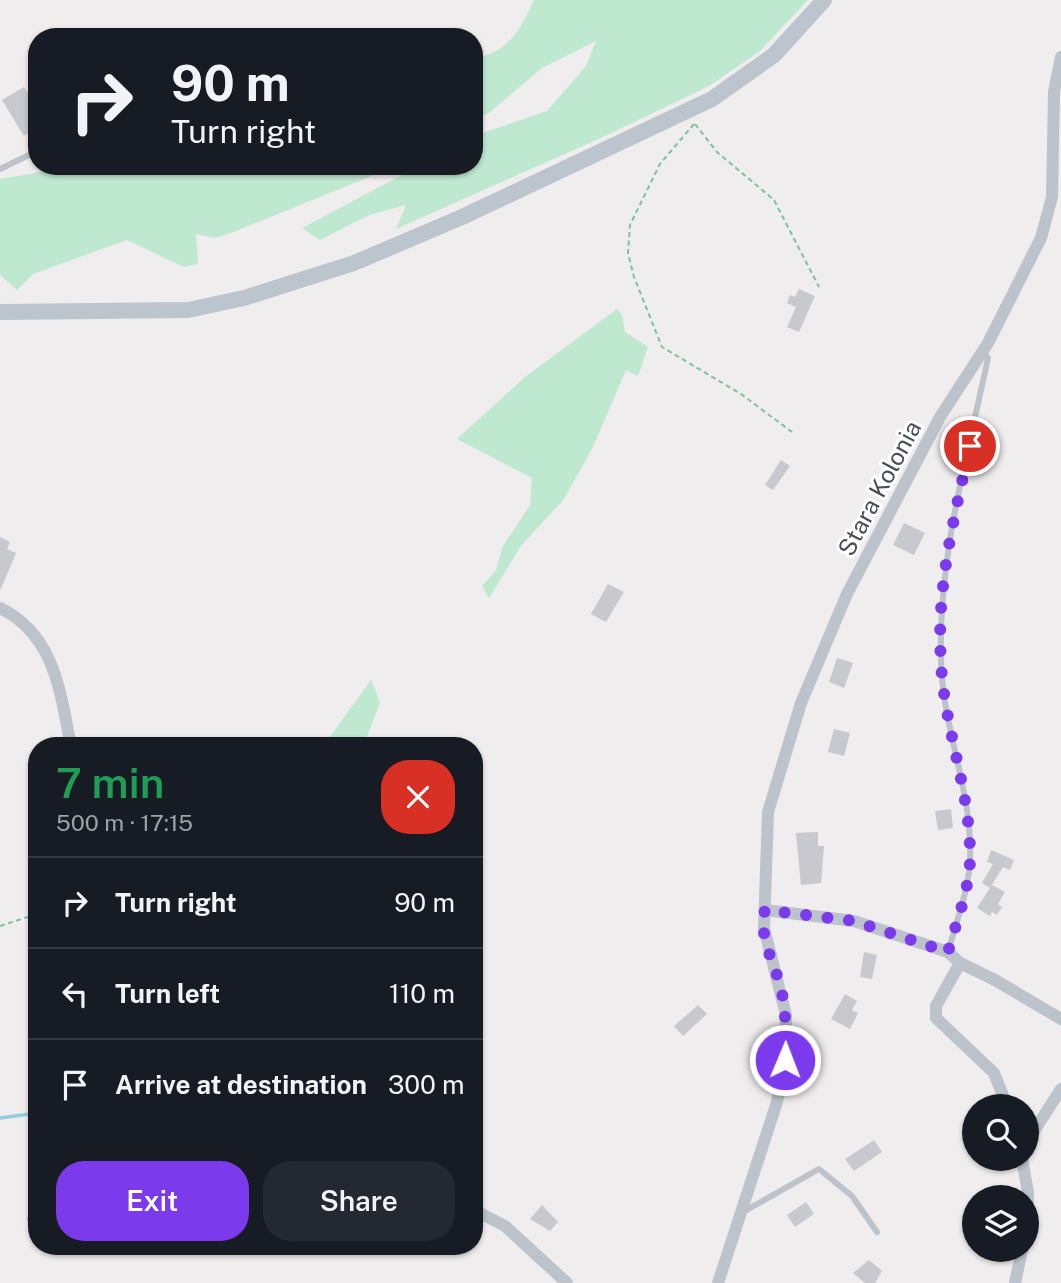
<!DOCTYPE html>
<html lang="en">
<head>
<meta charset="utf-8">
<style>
	body { margin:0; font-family:"Public Sans",sans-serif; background:#242831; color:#f1f3f6; height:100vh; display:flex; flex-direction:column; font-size:26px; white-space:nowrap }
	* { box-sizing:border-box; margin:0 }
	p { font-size:23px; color:#9ea1a6 }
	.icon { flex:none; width:38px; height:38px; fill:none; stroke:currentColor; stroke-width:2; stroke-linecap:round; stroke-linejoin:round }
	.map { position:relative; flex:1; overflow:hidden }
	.details { position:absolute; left:28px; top:737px; width:455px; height:518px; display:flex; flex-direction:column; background:#171b24; border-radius:28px; box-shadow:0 2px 5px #0004 }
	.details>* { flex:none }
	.top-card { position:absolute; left:28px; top:28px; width:455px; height:147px; border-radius:28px; box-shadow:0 2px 5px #0004; background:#171b24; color:#f1f3f6; overflow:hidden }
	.fabs { position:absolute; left:962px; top:1094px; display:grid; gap:14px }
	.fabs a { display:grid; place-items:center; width:77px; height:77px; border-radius:50%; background:#171b24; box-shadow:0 2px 5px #0004; font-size:35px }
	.pin { position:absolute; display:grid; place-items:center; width:60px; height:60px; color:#fff; margin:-30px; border:4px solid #fff; border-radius:50%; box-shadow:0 2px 7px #0007 }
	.me { position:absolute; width:77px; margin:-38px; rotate:1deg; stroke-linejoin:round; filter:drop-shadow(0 0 5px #0008) }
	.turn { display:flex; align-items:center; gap:24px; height:147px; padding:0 28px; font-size:32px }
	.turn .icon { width:91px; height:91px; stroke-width:2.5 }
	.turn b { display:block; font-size:49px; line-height:60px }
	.round { display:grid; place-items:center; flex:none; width:74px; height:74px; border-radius:28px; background:#242831 }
	.headline { display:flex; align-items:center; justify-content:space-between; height:119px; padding:0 28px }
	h1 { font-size:42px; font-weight:600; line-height:52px; color:#1e9e55 }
	.primary-button { display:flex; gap:14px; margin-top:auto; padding:14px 28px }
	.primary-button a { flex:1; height:80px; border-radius:28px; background:#7c3aed; color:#fff; font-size:28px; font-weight:600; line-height:80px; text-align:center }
	.primary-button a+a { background:#242831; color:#f1f3f6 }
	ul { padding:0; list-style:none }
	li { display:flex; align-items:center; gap:21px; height:91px; padding:0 28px; border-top:2px solid #363941 }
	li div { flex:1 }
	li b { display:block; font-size:26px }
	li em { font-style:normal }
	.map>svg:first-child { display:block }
	.green { fill:#bfe8d0 }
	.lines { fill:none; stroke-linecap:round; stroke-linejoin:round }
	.stream { stroke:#92cde0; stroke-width:3.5 }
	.building { fill:#c7c9cf }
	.path { stroke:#7cc2a2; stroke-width:2; stroke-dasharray:5 3.5; stroke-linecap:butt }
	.service { stroke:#bcc3ca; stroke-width:6 }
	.minor { stroke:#bcc3ca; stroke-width:12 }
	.secondary { stroke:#bcc4ce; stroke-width:16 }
	.route { stroke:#7c3aed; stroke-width:12; stroke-dasharray:0 21.6 }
	.labels { text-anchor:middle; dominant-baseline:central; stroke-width:6; stroke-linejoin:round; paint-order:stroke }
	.street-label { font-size:24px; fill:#474f57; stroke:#fff }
</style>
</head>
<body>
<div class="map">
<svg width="1061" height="1283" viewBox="0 0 1061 1283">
	<rect width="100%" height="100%" fill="#efeded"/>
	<g class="green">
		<path d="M534,0h274l-48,51 -51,35 -104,50 -209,93 10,-24 -37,10 -49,25 -18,-12 117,-62h55v-30l73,-25 39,-45 10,-25 -54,27 -53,45 -15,7v-48l9,-4 -1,-5 -8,2v-6c36,-9 45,-27 60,-59z"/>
		<path d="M74,166h322l-165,67 -16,5 -19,-4 2,30 -14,3 -57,-27 -94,34 -16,16 -17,-15v-96z"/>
		<path d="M617,309l5,6 3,17 23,15 -10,29 -12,-6 -33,77 -29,52 -43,47 -32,52 -7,-12 14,-16 7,-24 27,-41 2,-27 -75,-39 68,-62z"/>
		<path d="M371,680l9,22 -16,43h-40z"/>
	</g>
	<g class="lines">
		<path class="stream" d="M0,1118l37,-5"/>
	</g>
	<g class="building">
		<path d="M24,87l13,20v21l-13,8 -22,-36z"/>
		<path d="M799,289l16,7 -16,36 -12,-5 9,-20 -9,-4 3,-8 5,2z"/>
		<path d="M781,460l9,6 -17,24 -8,-5z"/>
		<path d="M904,523l21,10 -11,22 -21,-10z"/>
		<path d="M0,537l10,5 -3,7 9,4 -16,38z"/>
		<path d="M608,584l16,8 -18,30 -15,-8z"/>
		<path d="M837,658l16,5 -9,25 -15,-6z"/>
		<path d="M834,729l16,4 -6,23 -16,-4z"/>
		<path d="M951,809l2,19 -15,2 -3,-19z"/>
		<path d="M818,832v14h6l-3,37 -20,2 -5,-52z"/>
		<path d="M991,850l23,10 -4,10 -7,-3 -13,21 -8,-5 11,-19 -6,-2z"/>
		<path d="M992,885l13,7 -7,12 4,3 -5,8 -5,-3 -2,4 -13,-8z"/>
		<path d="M864,952l13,3 -5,24 -12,-2z"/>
		<path d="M845,994l12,7 -5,9 6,3 -8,16 -19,-10z"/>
		<path d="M698,1005l9,9 -24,22 -9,-10z"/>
		<path d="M874,1140l8,12 -28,19 -9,-12z"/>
		<path d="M806,1202l8,12 -19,13 -8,-12z"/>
		<path d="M542,1205l16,17 -8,9 -20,-12z"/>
		<path d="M869,1260l13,11 -7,12h-10l-12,-10z"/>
	</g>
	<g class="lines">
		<g class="path">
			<path d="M694,124l-34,40 -30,61 -2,28 6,24 28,70 79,47 51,38"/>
			<path d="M695,124l22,28 57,48 45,87"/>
			<path d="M0,926l37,-12"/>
		</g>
		<g class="service">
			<path d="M0,169l37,-18"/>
			<path d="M948,952c8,-29 21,-63 22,-93 3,-67 -28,-132 -29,-199 -3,-103 26,-202 47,-302l-5,-6"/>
			<path d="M743,1212l76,-43 33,27 25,36"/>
		</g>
		<g class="minor">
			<path d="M0,608c55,27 60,84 71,138"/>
			<path d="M765,910l89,11 94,31 12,11 35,17 66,39"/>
			<path d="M960,963l-24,43v12l58,55 13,33"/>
			<path d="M1027,1142l34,-53"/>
			<path d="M1022,1158l6,35 -1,35"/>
			<path d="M474,1210l31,16 62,57"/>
			<path d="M33,1219l4,-9"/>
			<path d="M718,1283l59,-181 8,-42 1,-45 -22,-87 4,-116 33,-109 46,-109 93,-177 48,-74 53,-105 11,-41 2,-105 7,-35"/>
			<path d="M1015,1283l7,-33"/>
		</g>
		<path class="secondary" d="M0,312l188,-2 56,-12 110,-35 108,-46 250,-118 62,-44 50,-55"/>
	</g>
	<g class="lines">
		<path class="route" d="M785,1060c0,-24 2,-47 -4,-71 -6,-26 -23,-51 -16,-79l89,11 94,31c8,-29 22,-64 22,-94 1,-66 -26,-130 -29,-196 -5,-74 13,-144 29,-216"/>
	</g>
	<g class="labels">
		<g class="street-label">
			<text transform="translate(879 488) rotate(-62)">Stara Kolonia</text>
		</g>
	</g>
</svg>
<div class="fabs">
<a><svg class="icon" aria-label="search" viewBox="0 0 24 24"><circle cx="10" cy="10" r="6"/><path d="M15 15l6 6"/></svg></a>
<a><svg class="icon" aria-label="layers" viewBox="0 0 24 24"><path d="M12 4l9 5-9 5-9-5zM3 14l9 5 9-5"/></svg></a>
</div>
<div class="pin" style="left:970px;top:446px;background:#d93025"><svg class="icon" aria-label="arrive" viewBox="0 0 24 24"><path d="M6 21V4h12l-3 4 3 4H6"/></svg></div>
<svg class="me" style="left:785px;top:1060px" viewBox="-20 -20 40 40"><circle r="17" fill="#7c3aed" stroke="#fff" stroke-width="3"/><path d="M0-11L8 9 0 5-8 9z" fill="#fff"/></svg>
<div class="top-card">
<div class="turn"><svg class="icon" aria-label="right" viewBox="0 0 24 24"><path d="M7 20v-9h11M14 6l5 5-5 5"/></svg><div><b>90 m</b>Turn right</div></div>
</div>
<section class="details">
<div class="headline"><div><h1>7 min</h1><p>500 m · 17:15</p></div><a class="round" style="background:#d93025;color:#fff"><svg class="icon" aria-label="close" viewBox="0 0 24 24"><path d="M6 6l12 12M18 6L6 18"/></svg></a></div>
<ul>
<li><svg class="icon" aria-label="right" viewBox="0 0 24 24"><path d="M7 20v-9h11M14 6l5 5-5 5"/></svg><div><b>Turn right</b></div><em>90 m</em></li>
<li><svg class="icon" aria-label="left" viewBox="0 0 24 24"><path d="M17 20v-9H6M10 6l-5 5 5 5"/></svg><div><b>Turn left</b></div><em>110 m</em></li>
<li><svg class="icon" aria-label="arrive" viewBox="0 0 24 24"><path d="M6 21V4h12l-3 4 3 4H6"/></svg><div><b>Arrive at destination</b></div><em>300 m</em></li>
</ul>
<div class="primary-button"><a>Exit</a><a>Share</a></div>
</section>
</div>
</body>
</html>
